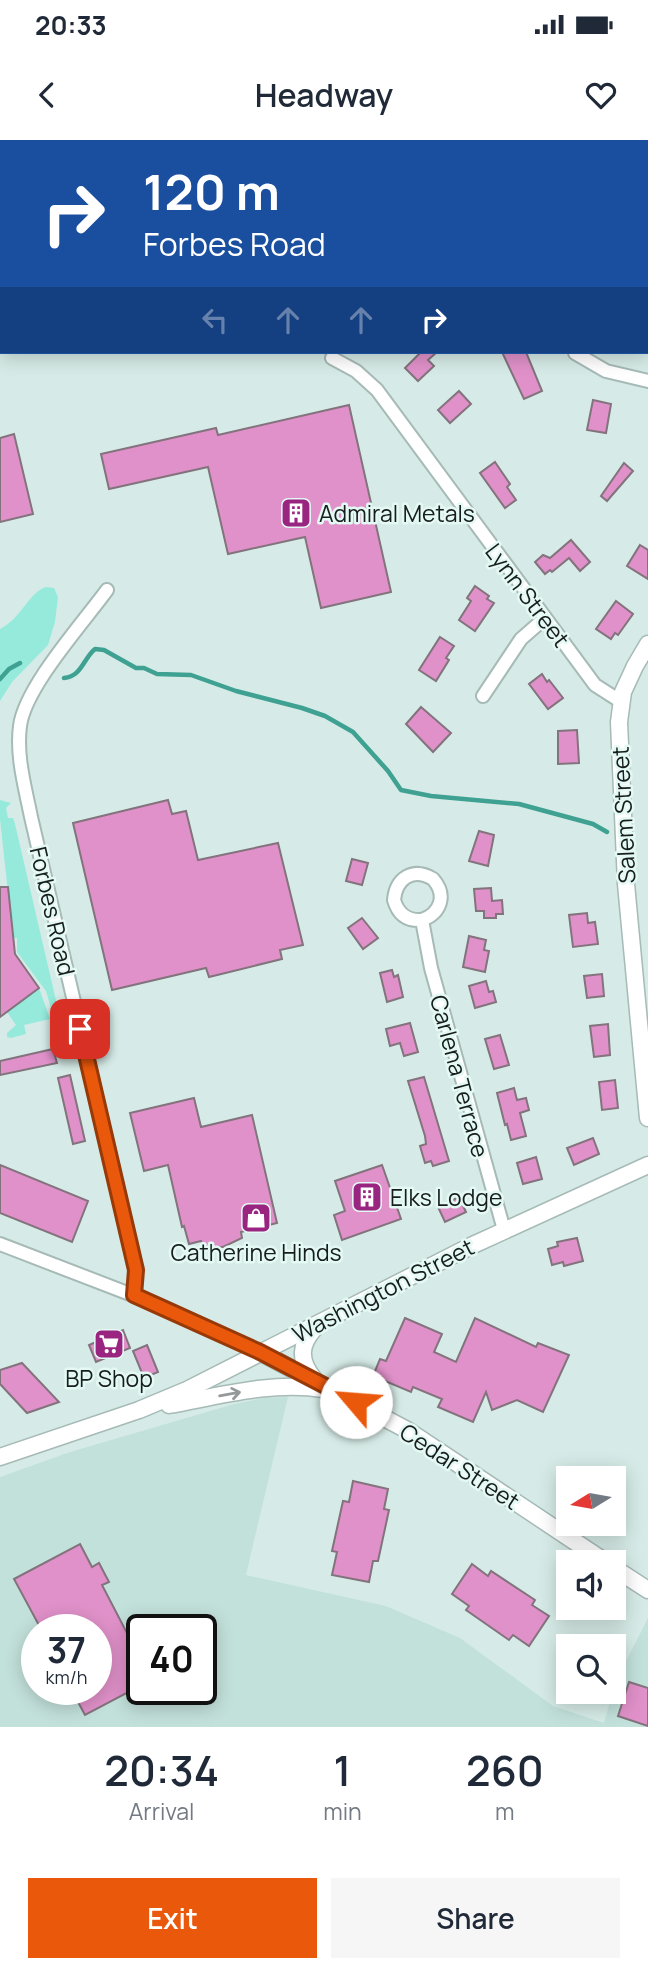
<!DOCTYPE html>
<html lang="en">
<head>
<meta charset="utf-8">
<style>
	body { margin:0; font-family:Manrope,sans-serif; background:#f6f6f7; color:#1f2937; height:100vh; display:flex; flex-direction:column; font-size:26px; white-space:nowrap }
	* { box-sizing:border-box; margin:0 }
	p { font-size:23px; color:#747a83 }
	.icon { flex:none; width:38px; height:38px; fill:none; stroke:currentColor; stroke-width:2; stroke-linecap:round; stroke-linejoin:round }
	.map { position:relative; height:1587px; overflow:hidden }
	.side { display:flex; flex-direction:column; background:#fff; flex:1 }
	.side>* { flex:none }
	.top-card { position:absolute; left:0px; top:0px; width:649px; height:214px; box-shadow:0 4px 18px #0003; background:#1a4fa0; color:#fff; overflow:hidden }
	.needle { width:46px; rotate:259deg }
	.fabs { position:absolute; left:556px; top:1326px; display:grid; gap:14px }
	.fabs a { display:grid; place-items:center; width:70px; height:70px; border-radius:0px; background:#fff; box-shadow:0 4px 18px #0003; font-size:35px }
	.speed { position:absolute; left:21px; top:1474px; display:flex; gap:14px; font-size:35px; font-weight:700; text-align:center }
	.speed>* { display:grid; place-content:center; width:91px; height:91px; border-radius:50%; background:#fff; box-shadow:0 4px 18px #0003; line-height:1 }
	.speed small { font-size:18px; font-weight:400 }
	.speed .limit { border:4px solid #111; border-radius:10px; background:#fff; color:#111 }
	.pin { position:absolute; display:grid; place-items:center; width:60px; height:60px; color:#fff; margin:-30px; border-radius:14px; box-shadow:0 4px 10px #0006 }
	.me { position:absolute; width:77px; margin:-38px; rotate:297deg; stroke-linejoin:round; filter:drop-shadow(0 0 5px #0008) }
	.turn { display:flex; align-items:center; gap:24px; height:147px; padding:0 28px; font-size:32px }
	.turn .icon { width:91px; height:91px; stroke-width:2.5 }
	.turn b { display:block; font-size:49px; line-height:60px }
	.lanes { display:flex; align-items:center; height:66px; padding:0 28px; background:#0003; justify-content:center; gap:35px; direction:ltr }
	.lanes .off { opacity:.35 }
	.eta { display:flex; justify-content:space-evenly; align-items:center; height:119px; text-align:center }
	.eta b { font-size:42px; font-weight:600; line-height:49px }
	.action { display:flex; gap:14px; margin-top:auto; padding:14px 28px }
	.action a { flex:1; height:80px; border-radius:0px; background:#ea580c; color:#fff; font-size:28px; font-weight:600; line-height:80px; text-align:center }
	.action a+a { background:#f6f6f7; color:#1f2937 }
	.status { display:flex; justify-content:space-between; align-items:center; height:49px; padding:0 35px; background:#fff; direction:ltr }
	.status svg { height:19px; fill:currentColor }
	header { display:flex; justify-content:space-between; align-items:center; height:91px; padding:0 28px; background:#fff; font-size:32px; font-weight:600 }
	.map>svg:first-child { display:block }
	.built { fill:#c3e1db; fill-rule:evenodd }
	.green { fill:#95eadb }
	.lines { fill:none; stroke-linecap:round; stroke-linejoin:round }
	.stream { stroke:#3ea192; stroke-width:4.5 }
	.building { fill:#e091c9; stroke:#82737d; stroke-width:2 }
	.street-casing { stroke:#a6bab6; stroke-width:16 }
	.secondary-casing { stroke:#a6bab6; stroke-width:19 }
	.highway-casing { stroke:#c7c9c9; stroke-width:24 }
	.street { stroke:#fff; stroke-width:12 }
	.secondary { stroke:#fff; stroke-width:16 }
	.highway { stroke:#3db09f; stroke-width:21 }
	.oneway { stroke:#969999 }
	.route-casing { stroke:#983908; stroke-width:18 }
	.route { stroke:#ea580c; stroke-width:12 }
	.labels { text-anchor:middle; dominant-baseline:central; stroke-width:5; stroke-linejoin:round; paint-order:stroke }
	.poi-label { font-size:23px; fill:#161d1c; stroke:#e4f8f4; text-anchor:start }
	.street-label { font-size:23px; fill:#161d1c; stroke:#e4f8f4 }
</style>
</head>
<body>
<div class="status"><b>20:33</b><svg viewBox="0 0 49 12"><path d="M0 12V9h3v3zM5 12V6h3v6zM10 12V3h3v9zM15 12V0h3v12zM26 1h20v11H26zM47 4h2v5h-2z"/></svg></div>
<header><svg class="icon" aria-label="back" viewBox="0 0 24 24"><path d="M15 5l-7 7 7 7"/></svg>Headway<svg class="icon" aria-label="heart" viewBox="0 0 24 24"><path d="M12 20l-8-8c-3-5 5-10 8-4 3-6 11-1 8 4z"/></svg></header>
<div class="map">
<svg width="648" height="1587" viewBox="0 0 648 1587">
	<rect width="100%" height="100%" fill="#d6ebe7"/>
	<path class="built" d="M288,1257l-42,178 140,31 74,32 93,68 51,17 12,-42 32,-63v109h-648v-250l70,-25 164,-48 30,-6zM37,1489h59v60h-59zM142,1489h59v60h-59z"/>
	<g class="green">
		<path d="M46,447l8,1 4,9 -3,25 -7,23 -36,37 -12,19v-72c22,-11 28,-36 46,-42z"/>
		<path d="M0,660l11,3 -5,5 2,10h5l2,6 46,198 2,1 -6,5 -11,-37 -29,-39v-14h-4l-13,-119z"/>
		<path d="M39,848l11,31 -26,6 2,9 -15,4 -4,-1v-4l9,-8 -9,-13z"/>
	</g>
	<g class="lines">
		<g class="stream">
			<path d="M64,538c18,-2 19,-19 31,-29l9,1 32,18h8l13,6 34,1 45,16 66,17 23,8 28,16 35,39 13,19 30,6 88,8 74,20 14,8"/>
			<path d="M0,539l9,-10 11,-6"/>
		</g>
	</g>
	<g class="building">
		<path d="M421,212h16l-9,8 6,6 -16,15 -13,-13z"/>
		<path d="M502,212h24l16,39 -18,8z"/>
		<path d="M459,251l12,13 -21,19 -12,-13z"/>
		<path d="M593,260l18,4 -5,29 -19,-3z"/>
		<path d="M349,265l42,187 -70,16 -16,-71 -77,17 -20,-87 -99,22 -8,-35 115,-26 2,7z"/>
		<path d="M14,294l19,80 -33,8v-84z"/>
		<path d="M495,322l15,22 -3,3 9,13 -11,8 -25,-35z"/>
		<path d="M624,323l9,8 -26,30 -6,-5z"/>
		<path d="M571,400l19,22 -10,9 -11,-13 -17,14 -2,-2 -5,4 -10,-12 8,-7 7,3z"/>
		<path d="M640,405l8,5v29l-21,-13z"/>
		<path d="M475,446l14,10 -2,3 7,4 -19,28 -16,-11 12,-19 -4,-3z"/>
		<path d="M616,461l17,13 -15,21 -3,-2 -4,6 -15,-10z"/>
		<path d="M440,497l14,9 -8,12 3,2 -13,21 -17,-11z"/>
		<path d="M542,534l5,8 2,-2 14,18 -15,11 -19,-25z"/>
		<path d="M421,567l30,26 -18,19 -27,-28z"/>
		<path d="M577,590l2,33 -21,1v-33z"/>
		<path d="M168,660l4,14 14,-3 12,49 80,-17 25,102 -23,5 2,9 -73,18 -3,-9 -94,22 -39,-167z"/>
		<path d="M479,691l15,4 -6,31 -19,-5z"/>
		<path d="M352,719l16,4 -6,22 -16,-4z"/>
		<path d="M0,747h8l7,67 24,34 -39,29z"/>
		<path d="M491,748l1,13 10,-1 1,14h-7v4h-12v-7h-8l-2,-22z"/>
		<path d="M587,773l1,10 7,-1 3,22 -25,3 -4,-32z"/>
		<path d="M362,778l16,20 -15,11 -15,-21z"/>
		<path d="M469,796l17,4 -2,10 5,1 -4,21 -22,-5z"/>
		<path d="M392,830l2,7 4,-2 5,22 -16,5 -7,-29z"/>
		<path d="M602,834l2,22 -17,2 -3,-22z"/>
		<path d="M486,841l3,11 4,-1 3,11 -21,6 -6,-22z"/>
		<path d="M410,883l8,29 -14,4 -4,-13 -10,3 -4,-17z"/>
		<path d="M608,884l2,31 -16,2 -4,-31z"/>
		<path d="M500,895l9,30 -15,4 -9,-30z"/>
		<path d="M53,909l4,14 -57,12v-14z"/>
		<path d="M70,935l15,66 -12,3 -15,-66z"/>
		<path d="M424,937l25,84 -16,5 -2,-5 -6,2 -5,-17 6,-2 -1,-8 -17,-55z"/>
		<path d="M615,940l3,28 -16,2 -3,-28z"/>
		<path d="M514,948l3,12 9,-2 3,12 -9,3 6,23 -15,4 -4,-16 -2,1 -8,-32z"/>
		<path d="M194,958l7,29 51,-12 25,108 -36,9 1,6 -19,9h-20l-2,-6 -12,3 -5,-18 -2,1 -14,-62 -24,6 -14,-58z"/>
		<path d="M593,998l6,16 -25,11 -7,-17z"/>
		<path d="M536,1017l6,22 -19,5 -6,-21z"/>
		<path d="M0,1025l88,36 -16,41 -72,-29z"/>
		<path d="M382,1025l19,54 -59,21 -8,-25 11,-4 -10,-30z"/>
		<path d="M459,1057l7,15 -21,10 -7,-15z"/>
		<path d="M577,1098l6,23 -19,5 -1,-4 -11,3 -4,-16 10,-3 -1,-4z"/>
		<path d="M405,1178l37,16 -8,18 22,10 19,-44 61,29 2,-4 31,12 -26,57 -26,-12 -25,10 -6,-18 -13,30 -35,-15 4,-8 -29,-12 -2,5 -38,-16 7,-17 6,2z"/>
		<path d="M123,1190l7,18 -34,14 -7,-17z"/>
		<path d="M147,1205l11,27 -14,6 -11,-27z"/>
		<path d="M22,1223l37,39 -32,11 -27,-29v-14z"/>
		<path d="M353,1341l35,8 -4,20 5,1 -11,51h-5l-4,21 -37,-7 5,-23 -5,-1 11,-50 6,1z"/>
		<path d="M80,1404l12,23 7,-4 10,19 -7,3 27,52 7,-3 6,11v9l-4,2 4,7v22l-57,30 -14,-26h25v-60h-55l-27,-50z"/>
		<path d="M472,1424l16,12 3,-5 44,29 -3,5 17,11 -20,30 -16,-11 -4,5 -43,-30 3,-4 -17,-12z"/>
		<path d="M629,1542l19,6v38l-30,-10z"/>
	</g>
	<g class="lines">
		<g class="street-casing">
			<g id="street">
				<path d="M575,213l31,18 42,10"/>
				<path d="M332,218l24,13 21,19 218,295 25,16"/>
				<path d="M107,450c-24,33 -82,97 -87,136 -4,30 5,61 11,91l105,451 -2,27"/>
				<path d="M483,556l38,-57 24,-21"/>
				<path d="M422,780c19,-7 25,-25 11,-41 -20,-12 -37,-1 -39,21 4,14 13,21 28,20l9,48 73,262"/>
				<path d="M0,1104l161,62 99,46"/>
			</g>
		</g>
		<g class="secondary-casing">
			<g id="secondary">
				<path d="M648,504l-13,22 -12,26 -4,30 7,162 22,234"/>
				<path d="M260,1212l147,78 200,133"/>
				<path d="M314,1239c-15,-18 -15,-34 1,-51"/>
				<path d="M169,1265c50,-9 103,-24 154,-16"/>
				<path d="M0,1317l139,-47 48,-20 286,-145 175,-80"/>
				<path d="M614,1428l34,22"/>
			</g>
		</g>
		<g class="highway-casing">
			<g id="highway">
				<path d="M636,2l8,-2"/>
				<path d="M0,146h2"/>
				<path d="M0,201l2,-1"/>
			</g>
		</g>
		<use href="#street" class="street"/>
		<use href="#secondary" class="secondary"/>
		<use href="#highway" class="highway"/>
	</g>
	<defs><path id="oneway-shaft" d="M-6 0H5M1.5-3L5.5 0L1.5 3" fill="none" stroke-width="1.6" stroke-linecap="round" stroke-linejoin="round" transform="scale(1.75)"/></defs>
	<use class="oneway" href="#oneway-shaft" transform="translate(230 1254) rotate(-10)"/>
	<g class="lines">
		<g class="route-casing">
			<path id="route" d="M80,889l56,241 -2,25 126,57 96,50"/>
		</g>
		<use href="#route" class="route"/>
	</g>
	<defs>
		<g id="building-square" transform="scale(1.575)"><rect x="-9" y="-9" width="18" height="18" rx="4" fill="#9a2581" stroke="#e4f8f4"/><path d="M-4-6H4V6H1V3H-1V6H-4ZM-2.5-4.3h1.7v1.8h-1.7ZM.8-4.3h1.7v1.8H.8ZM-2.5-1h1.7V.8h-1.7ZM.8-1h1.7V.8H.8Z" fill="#fff"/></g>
		<g id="shop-square" transform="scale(1.575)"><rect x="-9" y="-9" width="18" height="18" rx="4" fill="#9a2581" stroke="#e4f8f4"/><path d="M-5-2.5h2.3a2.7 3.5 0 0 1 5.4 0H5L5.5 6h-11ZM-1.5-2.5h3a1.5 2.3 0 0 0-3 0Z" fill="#fff"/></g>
		<g id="supermarket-square" transform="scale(1.575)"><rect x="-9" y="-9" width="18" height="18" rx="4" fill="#9a2581" stroke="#e4f8f4"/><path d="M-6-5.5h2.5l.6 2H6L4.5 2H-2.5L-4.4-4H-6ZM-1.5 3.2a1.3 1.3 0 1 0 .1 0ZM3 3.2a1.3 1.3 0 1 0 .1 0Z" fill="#fff"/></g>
	</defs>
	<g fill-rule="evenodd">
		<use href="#building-square" x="296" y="373"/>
		<use href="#building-square" x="367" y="1057"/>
		<use href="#shop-square" x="256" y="1078"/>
		<use href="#supermarket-square" x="109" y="1204"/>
	</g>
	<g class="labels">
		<g class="poi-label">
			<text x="319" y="373">Admiral Metals</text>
			<text x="390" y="1057">Elks Lodge</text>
			<text x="256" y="1112" text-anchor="middle">Catherine Hinds</text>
			<text x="109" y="1238" text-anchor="middle">BP Shop</text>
		</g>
		<g class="street-label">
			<text transform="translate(528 455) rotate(53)">Lynn Street</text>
			<text transform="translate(623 675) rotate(-93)">Salem Street</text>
			<text transform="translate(53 771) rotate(77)">Forbes Road</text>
			<text transform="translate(460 936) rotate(75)">Carlena Terrace</text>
			<text transform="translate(383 1150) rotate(-27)">Washington Street</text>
			<text transform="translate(460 1326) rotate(33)">Cedar Street</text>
		</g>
	</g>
</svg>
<div class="fabs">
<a><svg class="needle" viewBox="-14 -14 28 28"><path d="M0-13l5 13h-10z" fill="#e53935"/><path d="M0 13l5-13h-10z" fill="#747a83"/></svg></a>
<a><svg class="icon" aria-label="sound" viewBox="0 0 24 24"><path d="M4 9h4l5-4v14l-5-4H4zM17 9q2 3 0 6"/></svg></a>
<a><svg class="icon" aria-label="search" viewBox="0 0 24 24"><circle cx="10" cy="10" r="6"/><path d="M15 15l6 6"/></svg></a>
</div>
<div class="speed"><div>37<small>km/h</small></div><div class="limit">40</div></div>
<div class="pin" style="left:80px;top:889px;background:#d93025"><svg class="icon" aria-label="arrive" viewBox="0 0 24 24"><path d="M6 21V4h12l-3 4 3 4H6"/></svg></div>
<svg class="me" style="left:356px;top:1262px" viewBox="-20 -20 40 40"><circle r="19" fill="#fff"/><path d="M0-13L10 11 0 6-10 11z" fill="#ea580c"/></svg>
<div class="top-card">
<div class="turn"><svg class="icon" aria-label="right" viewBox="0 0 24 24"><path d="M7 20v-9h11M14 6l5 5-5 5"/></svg><div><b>120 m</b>Forbes Road</div></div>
<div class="lanes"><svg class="icon off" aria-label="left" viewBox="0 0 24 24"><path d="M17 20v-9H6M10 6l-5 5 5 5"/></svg><svg class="icon off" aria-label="ahead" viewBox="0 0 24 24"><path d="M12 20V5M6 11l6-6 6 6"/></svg><svg class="icon off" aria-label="ahead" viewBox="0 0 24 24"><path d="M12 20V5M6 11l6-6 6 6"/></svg><svg class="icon" aria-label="right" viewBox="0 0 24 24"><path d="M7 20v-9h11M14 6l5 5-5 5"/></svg></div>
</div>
</div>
<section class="side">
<div class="eta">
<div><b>20:34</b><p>Arrival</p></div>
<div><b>1</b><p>min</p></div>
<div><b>260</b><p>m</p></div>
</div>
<div class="action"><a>Exit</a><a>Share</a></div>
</section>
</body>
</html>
